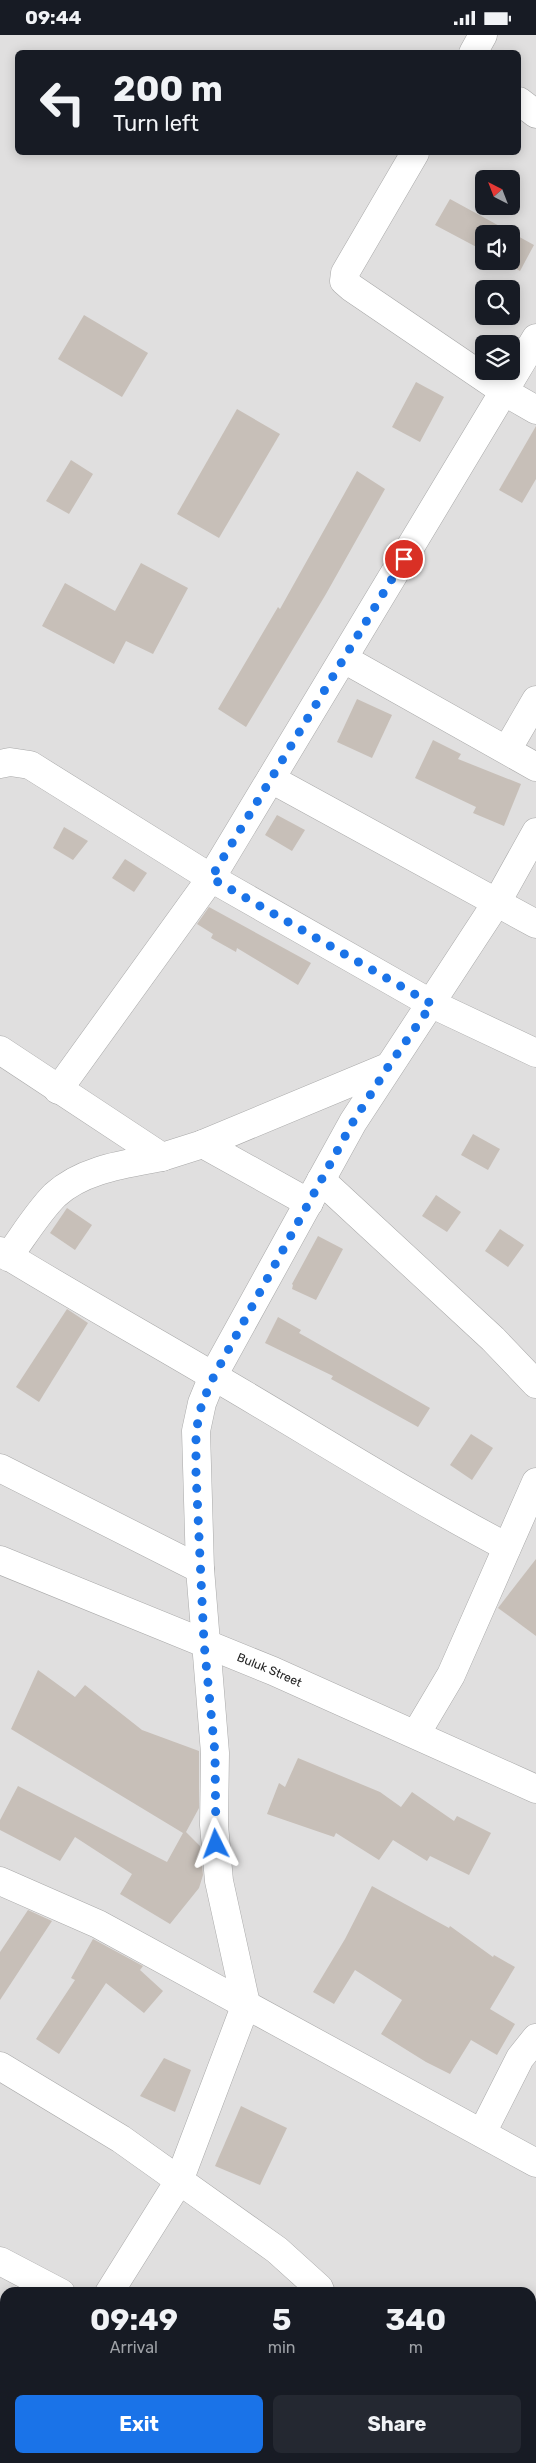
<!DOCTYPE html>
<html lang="en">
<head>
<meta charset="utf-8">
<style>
	body { margin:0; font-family:Rubik,sans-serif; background:#242831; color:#f1f3f6; height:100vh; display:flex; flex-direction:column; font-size:19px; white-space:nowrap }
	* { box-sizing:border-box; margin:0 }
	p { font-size:16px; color:#9ea1a6 }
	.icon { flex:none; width:28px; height:28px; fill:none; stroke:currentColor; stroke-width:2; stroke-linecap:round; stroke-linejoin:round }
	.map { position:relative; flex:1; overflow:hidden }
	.side { position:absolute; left:0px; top:2252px; width:536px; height:176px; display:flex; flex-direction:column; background:#171b24; border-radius:15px 15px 0 0; box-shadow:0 2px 12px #0003 }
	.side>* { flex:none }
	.top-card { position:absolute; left:15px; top:15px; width:506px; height:105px; border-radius:8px; box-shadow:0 2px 12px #0003; background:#171b24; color:#f1f3f6; overflow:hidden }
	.needle { width:32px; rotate:318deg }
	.controls { position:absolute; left:475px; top:135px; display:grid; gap:10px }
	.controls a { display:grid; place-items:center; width:45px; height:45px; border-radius:8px; background:#171b24; box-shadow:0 2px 12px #0003; font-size:25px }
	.pin { position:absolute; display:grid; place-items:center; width:42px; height:42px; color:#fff; margin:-21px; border:2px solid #fff; border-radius:50%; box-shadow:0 1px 5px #0007 }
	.me { position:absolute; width:55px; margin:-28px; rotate:357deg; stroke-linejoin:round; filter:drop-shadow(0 0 4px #0008) }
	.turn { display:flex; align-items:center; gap:18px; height:105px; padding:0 15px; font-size:22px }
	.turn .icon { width:65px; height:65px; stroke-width:2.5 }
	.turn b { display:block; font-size:35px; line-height:42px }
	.eta { display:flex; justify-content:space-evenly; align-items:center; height:85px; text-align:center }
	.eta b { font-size:30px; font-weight:700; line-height:35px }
	.primary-button { display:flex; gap:10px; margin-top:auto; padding:10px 15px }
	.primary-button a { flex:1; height:58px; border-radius:8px; background:#1a73e8; color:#fff; font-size:20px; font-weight:700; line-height:58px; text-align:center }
	.primary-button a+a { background:#242831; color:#f1f3f6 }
	.status { display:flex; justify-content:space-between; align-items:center; height:35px; padding:0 25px; background:#171b24; direction:ltr }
	.status svg { height:14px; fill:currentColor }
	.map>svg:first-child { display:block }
	.residential { fill:#e0dfdf; fill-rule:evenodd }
	.building { fill:#c7bfb8 }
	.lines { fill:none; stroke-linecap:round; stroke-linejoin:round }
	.minor-casing { stroke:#a9a9a9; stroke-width:29 }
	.tertiary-casing { stroke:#a9a9a9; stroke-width:29 }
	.minor { stroke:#fff; stroke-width:28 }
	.tertiary { stroke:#fff; stroke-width:28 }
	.route { stroke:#1a73e8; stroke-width:9; stroke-dasharray:0 16.2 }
	.labels { text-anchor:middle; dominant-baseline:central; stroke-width:4; stroke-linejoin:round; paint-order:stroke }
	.street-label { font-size:12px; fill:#222; stroke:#fff }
</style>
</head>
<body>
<div class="status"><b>09:44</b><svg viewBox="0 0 49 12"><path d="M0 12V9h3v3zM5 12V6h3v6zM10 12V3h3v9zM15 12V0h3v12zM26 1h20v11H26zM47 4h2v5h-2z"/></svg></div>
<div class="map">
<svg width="536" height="2428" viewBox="0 0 536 2428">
	<rect width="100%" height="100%" fill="#f2efe9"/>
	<path class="residential" d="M0,0h536v2428h-536zM18,18h501v100h-501zM484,144h27v27h-27zM484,199h27v27h-27zM484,254h27v27h-27zM484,309h27v27h-27zM5,2258h526v166h-526z"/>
	<g class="building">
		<path d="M450,164l84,46 -14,26 -18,-10h9v-27h-27v17l-49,-26z"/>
		<path d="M84,280l64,38 -26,44 -64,-38z"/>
		<path d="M416,347l28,15 -24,45 -28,-15z"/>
		<path d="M237,374l43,25 -61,104 -42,-24z"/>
		<path d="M536,391v53l-14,24 -23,-13z"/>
		<path d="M71,425l22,14 -24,40 -23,-13z"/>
		<path d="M357,436l28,18 -59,105 -80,133 -28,-18 60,-102 2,2z"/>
		<path d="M141,528l47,25 -35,66 -27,-13 -12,23 -72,-38 23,-43 50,28z"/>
		<path d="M357,664l35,16 -20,43 -35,-16z"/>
		<path d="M433,705l28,14 -3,5 63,25 -17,42 -31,-13 3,-6 -61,-29z"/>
		<path d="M277,780l28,15 -13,21 -27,-16z"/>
		<path d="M64,792l24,14 -15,19 -20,-12z"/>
		<path d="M125,824l22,14 -13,19 -22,-14z"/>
		<path d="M209,872l102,56 -13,22 -61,-37 -1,4 -25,-14 2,-4 -16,-10z"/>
		<path d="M473,1099l27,15 -12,21 -27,-15z"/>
		<path d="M436,1160l25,17 -14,20 -25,-16z"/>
		<path d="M67,1173l25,17 -17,25 -25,-17z"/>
		<path d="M500,1194l24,16 -16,22 -23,-16z"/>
		<path d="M318,1201l25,13 -27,51 -24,-11 1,-4 -1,-1z"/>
		<path d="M67,1274l21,14 -49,79 -23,-15z"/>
		<path d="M278,1282l23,13 -2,3 9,5 122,70 -12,19 -87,-48 2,-3 -68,-33z"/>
		<path d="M471,1399l22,14 -21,32 -22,-15z"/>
		<path d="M536,1524v77l-38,-28z"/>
		<path d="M38,1635l37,27 10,-12 57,45 57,21v57l-13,24 14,14 3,29 -4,13 -29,36 -50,-30 12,-20 -57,-37 -15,24 -60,-31v-10l18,-34 149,76 16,-29 -172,-104z"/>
		<path d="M298,1723l82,34 21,15 11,-15 42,29 3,-5 34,17 -22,42 -39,-19 -3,5 -34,-21 -14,20 -43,-27 -2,4 -67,-23 12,-31 6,4z"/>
		<path d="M372,1851l77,42 1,-2 43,31 1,-2 21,12 -25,42 25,15 -18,31 -26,-15 -21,34 -24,-12 -45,-28 21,-34 -47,-30 -21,34 -21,-12 32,-53z"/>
		<path d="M28,1875l24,11 -52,79v-48z"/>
		<path d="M93,1904l50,27 -3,4 23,21 -19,22 -38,-30 -47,71 -23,-15 39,-59 -4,-2z"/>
		<path d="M164,2023l27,12 -16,42 -35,-16z"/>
		<path d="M241,2071l46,22 -27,57 -45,-19z"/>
	</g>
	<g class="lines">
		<g class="minor-casing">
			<g id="minor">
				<path d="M473,18l10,-18"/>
				<path d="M519,66l17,13"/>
				<path d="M415,118l-70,120 -1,8 8,7 153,104 31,18"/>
				<path d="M344,624l192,108"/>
				<path d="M507,715l29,-50"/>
				<path d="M0,729l10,-2 20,3 181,113 221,126 104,49"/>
				<path d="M271,744l265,145"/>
				<path d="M0,1015l162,107 41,-13 185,-77"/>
				<path d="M58,1055l153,-212 325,-540"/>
				<path d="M203,1109l106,59"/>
				<path d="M321,1145l172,159 43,45"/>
				<path d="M0,1216c70,43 142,83 213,125 98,57 193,118 294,171"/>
				<path d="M8,1222c15,-20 29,-44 47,-62 28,-26 71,-31 107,-38"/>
				<path d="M0,1433l200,101"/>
				<path d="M416,1699l35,-59 85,-193"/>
				<path d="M0,1846l98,43 438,239"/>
				<path d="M0,2031l121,73 156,111 42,38 2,5"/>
				<path d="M482,2098l38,-75 16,-20"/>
				<path d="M0,2226l61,32"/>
				<path d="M109,2258l70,-112 67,-177 -27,-123 -5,-56 1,-72 -15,-184 -4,-138 6,-28 11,-27 140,-254 144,-220 39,-70"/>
				<path d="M23,2428l4,-4"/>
				<path d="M364,2428v-4"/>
			</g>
		</g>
		<g class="tertiary-casing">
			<g id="tertiary">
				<path id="s1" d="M0,1525l273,111 263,118"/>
			</g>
		</g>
		<use href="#minor" class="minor"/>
		<use href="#tertiary" class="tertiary"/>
	</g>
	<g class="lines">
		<path class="route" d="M216,1809l-1,-91 -11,-110 -8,-170v-42l6,-28 12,-27 139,-254 35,-55 44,-63 -221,-126 193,-319"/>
	</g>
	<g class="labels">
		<g class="street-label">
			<text stroke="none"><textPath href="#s1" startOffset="291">Buluk Street</textPath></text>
		</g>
	</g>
</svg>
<div class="controls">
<a><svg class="needle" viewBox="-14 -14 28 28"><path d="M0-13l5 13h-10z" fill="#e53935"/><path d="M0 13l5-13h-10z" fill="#9ea1a6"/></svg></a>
<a><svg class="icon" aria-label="sound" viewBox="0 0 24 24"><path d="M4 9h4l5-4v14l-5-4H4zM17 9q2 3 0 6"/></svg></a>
<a><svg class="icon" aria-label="search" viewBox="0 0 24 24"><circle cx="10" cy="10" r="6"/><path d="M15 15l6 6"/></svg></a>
<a><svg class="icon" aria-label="layers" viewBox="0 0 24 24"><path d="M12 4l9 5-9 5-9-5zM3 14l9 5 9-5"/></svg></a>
</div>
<div class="pin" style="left:404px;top:524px;background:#d93025"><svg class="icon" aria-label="arrive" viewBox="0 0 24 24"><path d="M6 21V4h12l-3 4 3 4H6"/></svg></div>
<svg class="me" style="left:216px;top:1809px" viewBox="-20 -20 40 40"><path d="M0-17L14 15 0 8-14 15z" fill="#1a73e8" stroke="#fff" stroke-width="4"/></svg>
<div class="top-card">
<div class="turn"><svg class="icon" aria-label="left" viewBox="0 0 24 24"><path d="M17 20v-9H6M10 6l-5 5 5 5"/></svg><div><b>200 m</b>Turn left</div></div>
</div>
<section class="side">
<div class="eta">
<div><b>09:49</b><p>Arrival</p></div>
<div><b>5</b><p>min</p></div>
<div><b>340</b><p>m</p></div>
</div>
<div class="primary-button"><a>Exit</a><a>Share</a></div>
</section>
</div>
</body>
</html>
